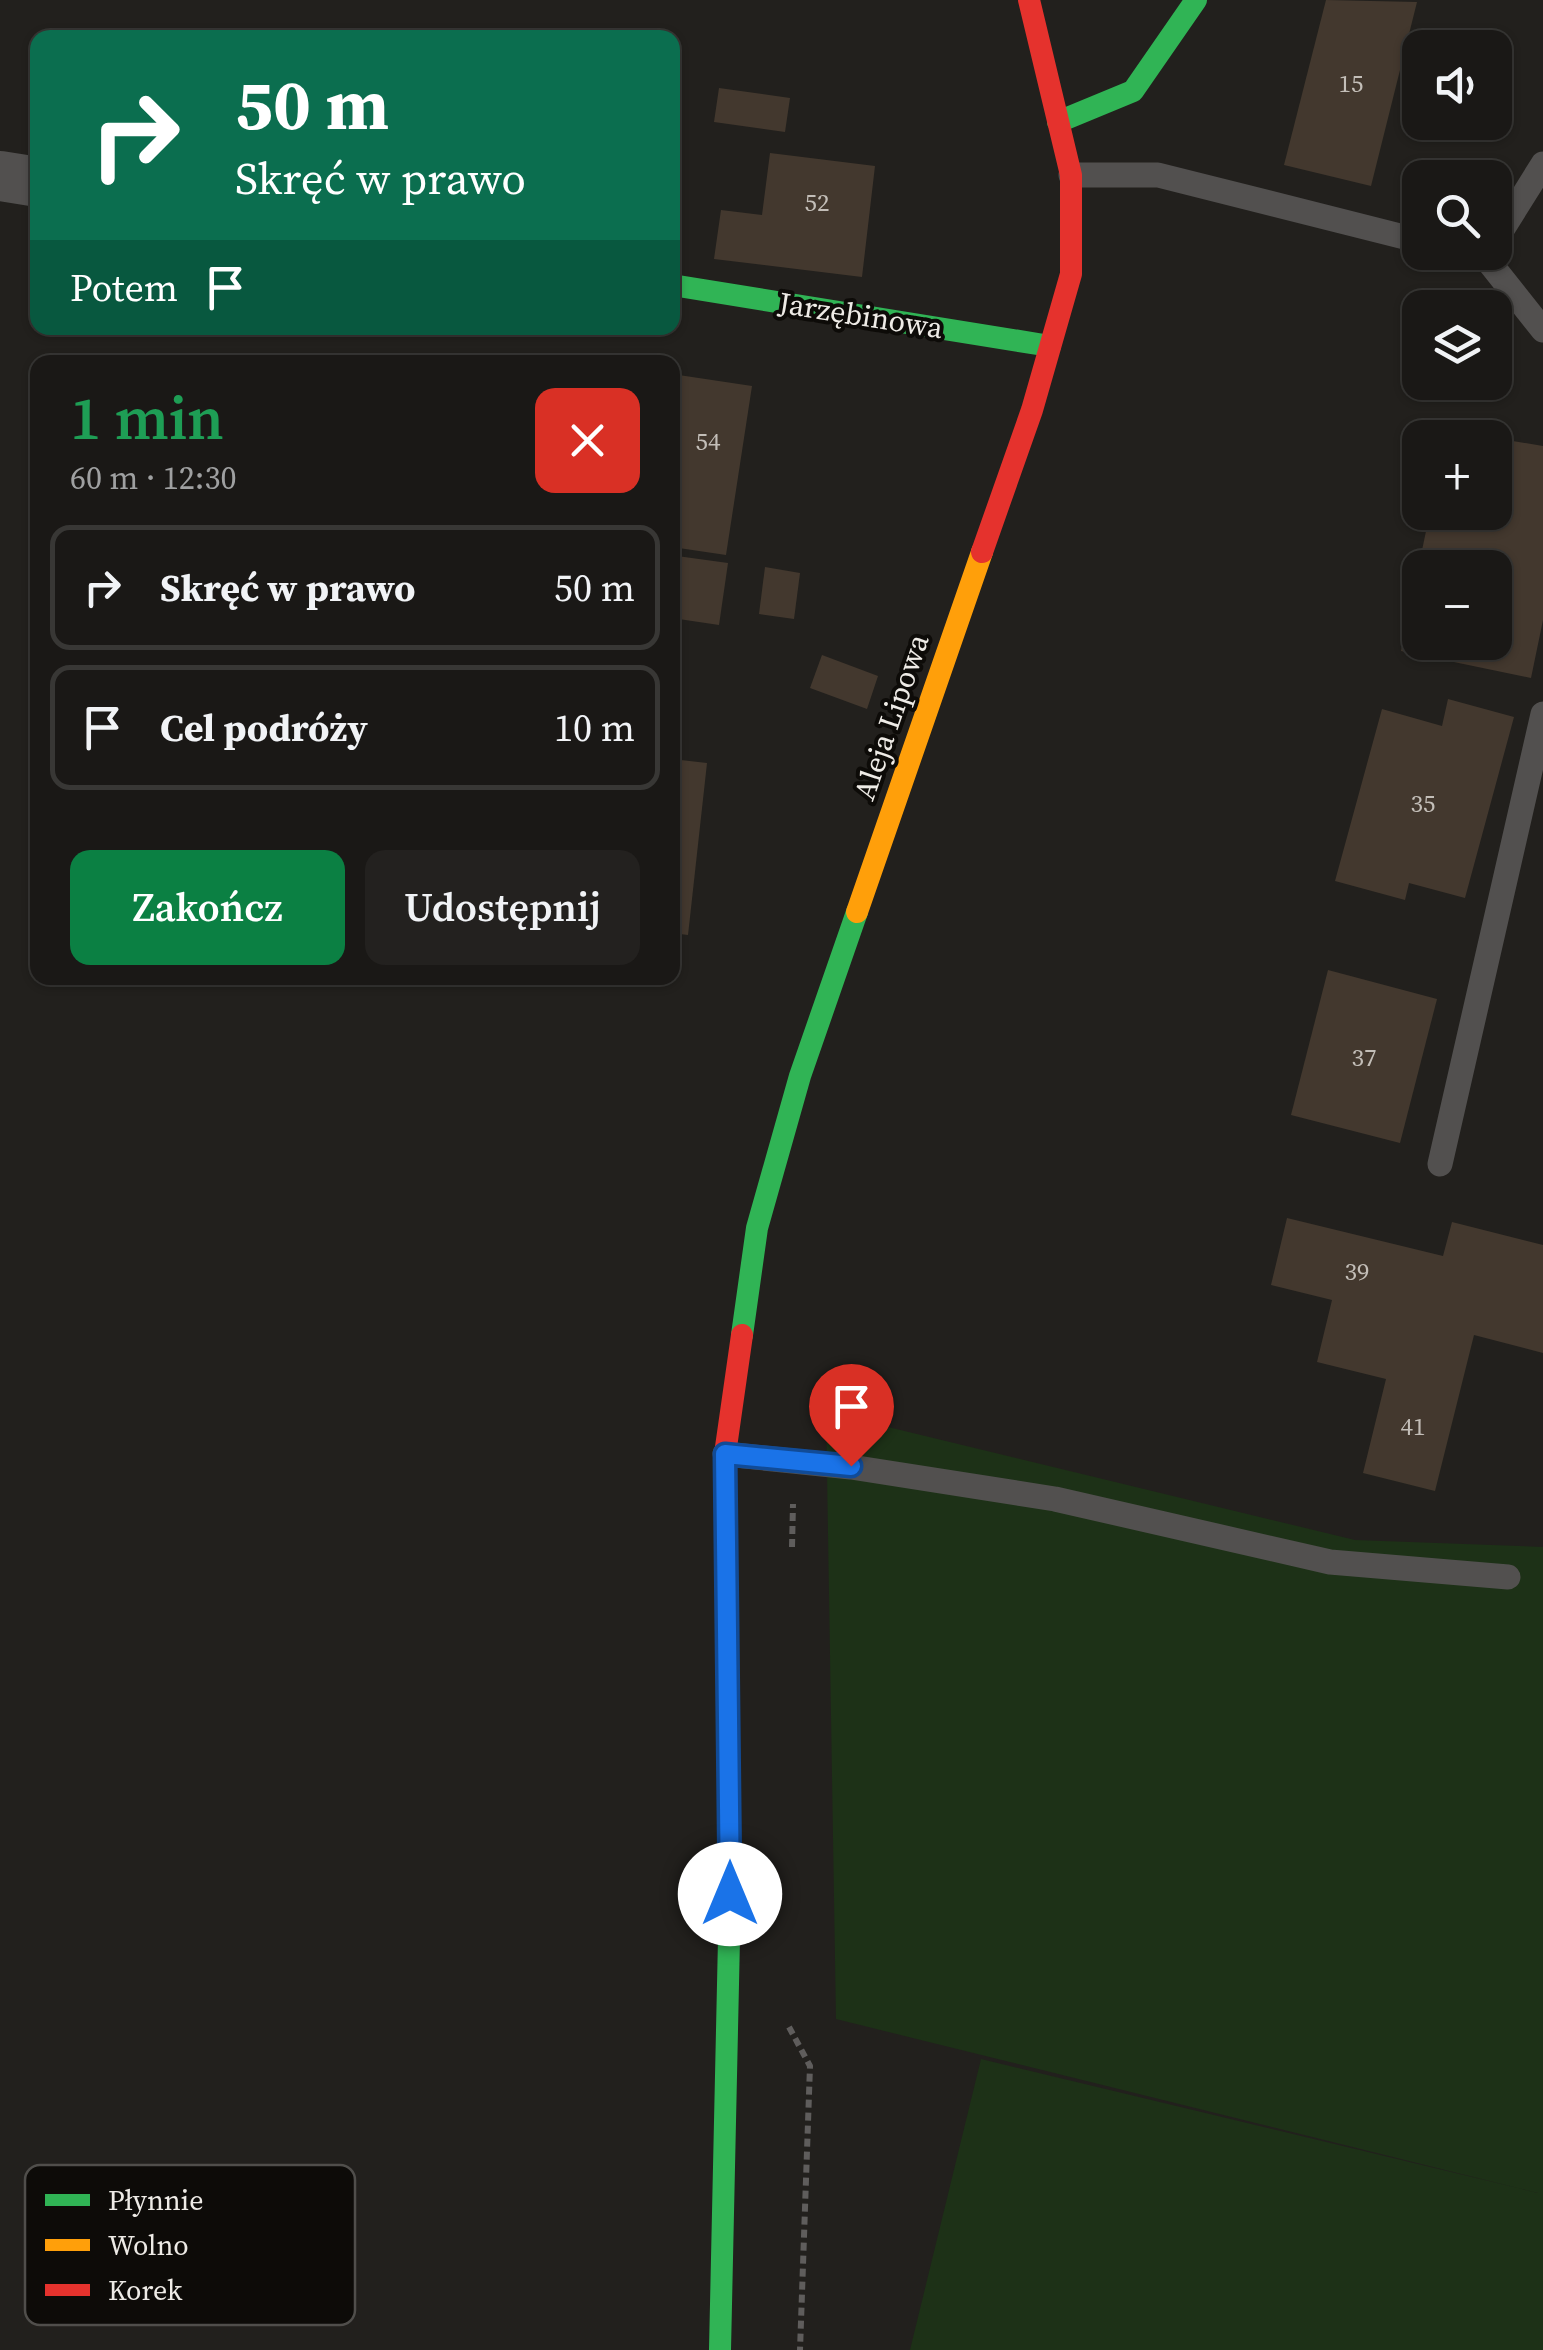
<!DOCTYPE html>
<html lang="pl">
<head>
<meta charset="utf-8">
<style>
	body { margin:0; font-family:"Source Serif 4",serif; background:#23211f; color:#f1f3f6; height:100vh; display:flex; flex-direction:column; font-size:38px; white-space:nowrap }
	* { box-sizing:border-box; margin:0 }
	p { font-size:32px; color:#9fa0a1 }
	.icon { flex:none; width:55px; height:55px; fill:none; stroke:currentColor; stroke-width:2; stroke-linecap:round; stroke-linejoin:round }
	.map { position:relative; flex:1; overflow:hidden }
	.sheet { position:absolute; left:30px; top:355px; width:650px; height:630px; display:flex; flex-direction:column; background:#1a1816; border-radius:20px; box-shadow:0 2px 8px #0004,0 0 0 2px #383735 }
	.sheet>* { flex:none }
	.banner { position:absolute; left:30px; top:30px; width:650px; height:305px; border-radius:20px; box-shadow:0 2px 8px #0004,0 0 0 2px #383735; background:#0b6e4f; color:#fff; overflow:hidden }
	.controls { position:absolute; left:1402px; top:30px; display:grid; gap:20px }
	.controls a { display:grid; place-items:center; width:110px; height:110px; border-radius:20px; background:#1a1816; box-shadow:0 2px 8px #0004,0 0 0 2px #383735; font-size:50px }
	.pin { position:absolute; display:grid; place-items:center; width:85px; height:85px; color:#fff; margin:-102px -42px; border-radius:50% 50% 50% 0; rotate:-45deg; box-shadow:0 0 10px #0007 }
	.pin .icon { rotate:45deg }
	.me { position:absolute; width:110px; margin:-55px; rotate:0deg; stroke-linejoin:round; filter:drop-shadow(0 0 8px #0008) }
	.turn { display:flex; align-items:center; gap:35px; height:210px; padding:0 40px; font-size:45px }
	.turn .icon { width:130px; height:130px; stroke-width:2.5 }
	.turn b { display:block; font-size:70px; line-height:85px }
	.then { display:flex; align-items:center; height:95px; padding:0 40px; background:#0003; gap:20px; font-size:38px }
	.round { display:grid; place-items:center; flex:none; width:105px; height:105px; border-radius:20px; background:#23211f }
	.head { display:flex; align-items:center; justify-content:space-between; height:170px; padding:0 40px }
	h1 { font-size:60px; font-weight:600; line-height:75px; color:#1e9e55 }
	.primary-button { display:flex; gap:20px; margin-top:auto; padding:20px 40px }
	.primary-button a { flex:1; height:115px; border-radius:20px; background:#0b8043; color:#fff; font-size:40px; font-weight:600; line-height:115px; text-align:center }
	.primary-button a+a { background:#23211f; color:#f1f3f6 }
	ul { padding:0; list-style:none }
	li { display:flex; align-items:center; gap:30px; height:125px; margin:0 20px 15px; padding:0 20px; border:5px solid #383735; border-radius:20px }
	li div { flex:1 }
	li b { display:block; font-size:38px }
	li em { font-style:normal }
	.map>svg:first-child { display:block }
	.green { fill:#1d3117 }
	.building { fill:#43382e; fill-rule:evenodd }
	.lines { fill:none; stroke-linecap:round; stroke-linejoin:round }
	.path { stroke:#5f5d5c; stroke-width:6; stroke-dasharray:8 5; stroke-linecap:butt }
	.lane { stroke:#52504f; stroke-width:25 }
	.street { stroke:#52504f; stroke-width:50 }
	.fast { stroke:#30b455; stroke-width:22 }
	.slow { stroke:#ff9f0a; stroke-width:22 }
	.jam { stroke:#e5322d; stroke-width:22 }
	.route-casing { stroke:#114b97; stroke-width:25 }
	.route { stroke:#1a73e8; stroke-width:18 }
	.labels { text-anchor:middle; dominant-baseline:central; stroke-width:8; stroke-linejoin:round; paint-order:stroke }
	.number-label { font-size:25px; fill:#c3beb8 }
	.street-label { font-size:30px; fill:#eeebe6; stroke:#0d0b08 }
	.key { fill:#0d0b08; stroke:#504e4b; stroke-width:2.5 }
	.key-label { font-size:28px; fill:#eeebe6 }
</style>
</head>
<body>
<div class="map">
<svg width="1543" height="2350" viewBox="0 0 1543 2350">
	<rect width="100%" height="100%" fill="#22201d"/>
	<path class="green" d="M826,1412l529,128 188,7v803h-633l71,-291 557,134 -702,-174z"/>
	<g class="building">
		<path d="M1326,0l91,2 -46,184 -87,-21z"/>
		<path d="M719,88l71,10 -5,34 -71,-10z"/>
		<path d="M770,153l105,13 -13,111 -148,-18 7,-49 41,5z"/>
		<path d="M672,374l80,12 -26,169 -54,-8z"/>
		<path d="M1447,427l45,9v2h-47z"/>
		<path d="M1495,438l48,8v174l-12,58 -130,-27 29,-139h65zM1420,568h75v74h-75z"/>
		<path d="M677,556l51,7 -9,62 -47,-7z"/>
		<path d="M765,567l35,6 -6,46 -35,-5z"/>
		<path d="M822,655l56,21 -11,33 -57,-21z"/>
		<path d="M1448,699l66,18 -49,181 -56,-15 -4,17 -70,-19 47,-172 60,17z"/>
		<path d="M672,759l35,4 -19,172 -16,-2z"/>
		<path d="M1328,970l109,29 -37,144 -109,-28z"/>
		<path d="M1287,1218l156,38 9,-34 91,23v108l-69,-18 -39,156 -72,-18 23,-94 -69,-17 15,-62 -61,-15z"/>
	</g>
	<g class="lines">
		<g class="path">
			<path d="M792,1547l1,-43"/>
			<path d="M789,2027l21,39 -10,284"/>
		</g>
		<g class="lane">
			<path d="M1071,175h87l262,66"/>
			<path d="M1495,241l48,-77"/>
			<path d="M1467,252l18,5 58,73"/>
			<path d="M1440,1164l103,-450"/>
			<path d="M725,1454l126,13 204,32 275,63 178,15"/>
		</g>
		<path class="street" d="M0,176l38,6"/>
		<g class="fast">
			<path d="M1058,122l75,-31 63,-91"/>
			<path d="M672,285l378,61"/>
			<path d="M742,1335l15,-107 43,-152 57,-164"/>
			<path d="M720,2350l10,-457 -1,-115"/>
		</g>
		<path class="slow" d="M857,912l125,-360"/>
		<g class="jam">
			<path d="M982,552l50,-142 39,-136v-99l-42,-175"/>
			<path d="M729,1778l-4,-324 17,-119"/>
		</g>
	</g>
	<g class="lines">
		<g class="route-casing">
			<path id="route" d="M730,1894l-5,-440 126,12"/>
		</g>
		<use href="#route" class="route"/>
	</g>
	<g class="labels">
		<g class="number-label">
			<text x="1351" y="83">15</text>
			<text x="817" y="202">52</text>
			<text x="708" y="441">54</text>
			<text x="1423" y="803">35</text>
			<text x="1364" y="1057">37</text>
			<text x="1357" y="1271">39</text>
			<text x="1413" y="1426">41</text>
		</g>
		<g class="street-label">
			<text transform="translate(861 315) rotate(9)">Jarzębinowa</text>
			<text transform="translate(891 717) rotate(-71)">Aleja Lipowa</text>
		</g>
	</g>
	<rect x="25" y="2165" width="330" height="160" rx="15" class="key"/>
	<rect x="45" y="2194" width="45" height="12" fill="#30b455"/>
	<rect x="45" y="2239" width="45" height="12" fill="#ff9f0a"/>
	<rect x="45" y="2284" width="45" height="12" fill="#e5322d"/>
	<g class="key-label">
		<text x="108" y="2210">Płynnie</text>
		<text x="108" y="2255">Wolno</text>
		<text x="108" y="2300">Korek</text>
	</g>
</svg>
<div class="controls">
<a><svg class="icon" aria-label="sound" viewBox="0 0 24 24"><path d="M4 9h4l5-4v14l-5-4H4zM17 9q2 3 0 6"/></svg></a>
<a><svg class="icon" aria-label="search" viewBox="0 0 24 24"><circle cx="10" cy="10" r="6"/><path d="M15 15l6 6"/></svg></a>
<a><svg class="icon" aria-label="layers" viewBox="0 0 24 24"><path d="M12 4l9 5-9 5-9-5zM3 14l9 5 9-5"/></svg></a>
<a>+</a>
<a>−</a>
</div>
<div class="pin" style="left:851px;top:1466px;background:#d93025"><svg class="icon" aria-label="arrive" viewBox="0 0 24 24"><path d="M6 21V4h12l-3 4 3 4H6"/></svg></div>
<svg class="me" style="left:730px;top:1894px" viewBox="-20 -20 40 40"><circle r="19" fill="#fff"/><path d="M0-13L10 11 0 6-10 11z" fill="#1a73e8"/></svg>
<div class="banner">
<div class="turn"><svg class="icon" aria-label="right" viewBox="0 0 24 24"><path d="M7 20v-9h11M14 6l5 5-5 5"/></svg><div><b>50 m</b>Skręć w prawo</div></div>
<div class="then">Potem<svg class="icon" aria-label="arrive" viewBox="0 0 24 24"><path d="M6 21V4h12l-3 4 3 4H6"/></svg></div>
</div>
<section class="sheet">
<div class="head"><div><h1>1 min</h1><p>60 m · 12:30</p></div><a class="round" style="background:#d93025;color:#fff"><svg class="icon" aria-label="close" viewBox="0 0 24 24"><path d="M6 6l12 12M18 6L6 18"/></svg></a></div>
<ul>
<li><svg class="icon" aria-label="right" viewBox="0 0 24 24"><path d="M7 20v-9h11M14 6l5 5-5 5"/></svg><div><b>Skręć w prawo</b></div><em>50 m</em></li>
<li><svg class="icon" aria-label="arrive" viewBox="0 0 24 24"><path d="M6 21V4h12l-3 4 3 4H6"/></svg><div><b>Cel podróży</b></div><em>10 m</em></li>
</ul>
<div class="primary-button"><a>Zakończ</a><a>Udostępnij</a></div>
</section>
</div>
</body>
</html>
